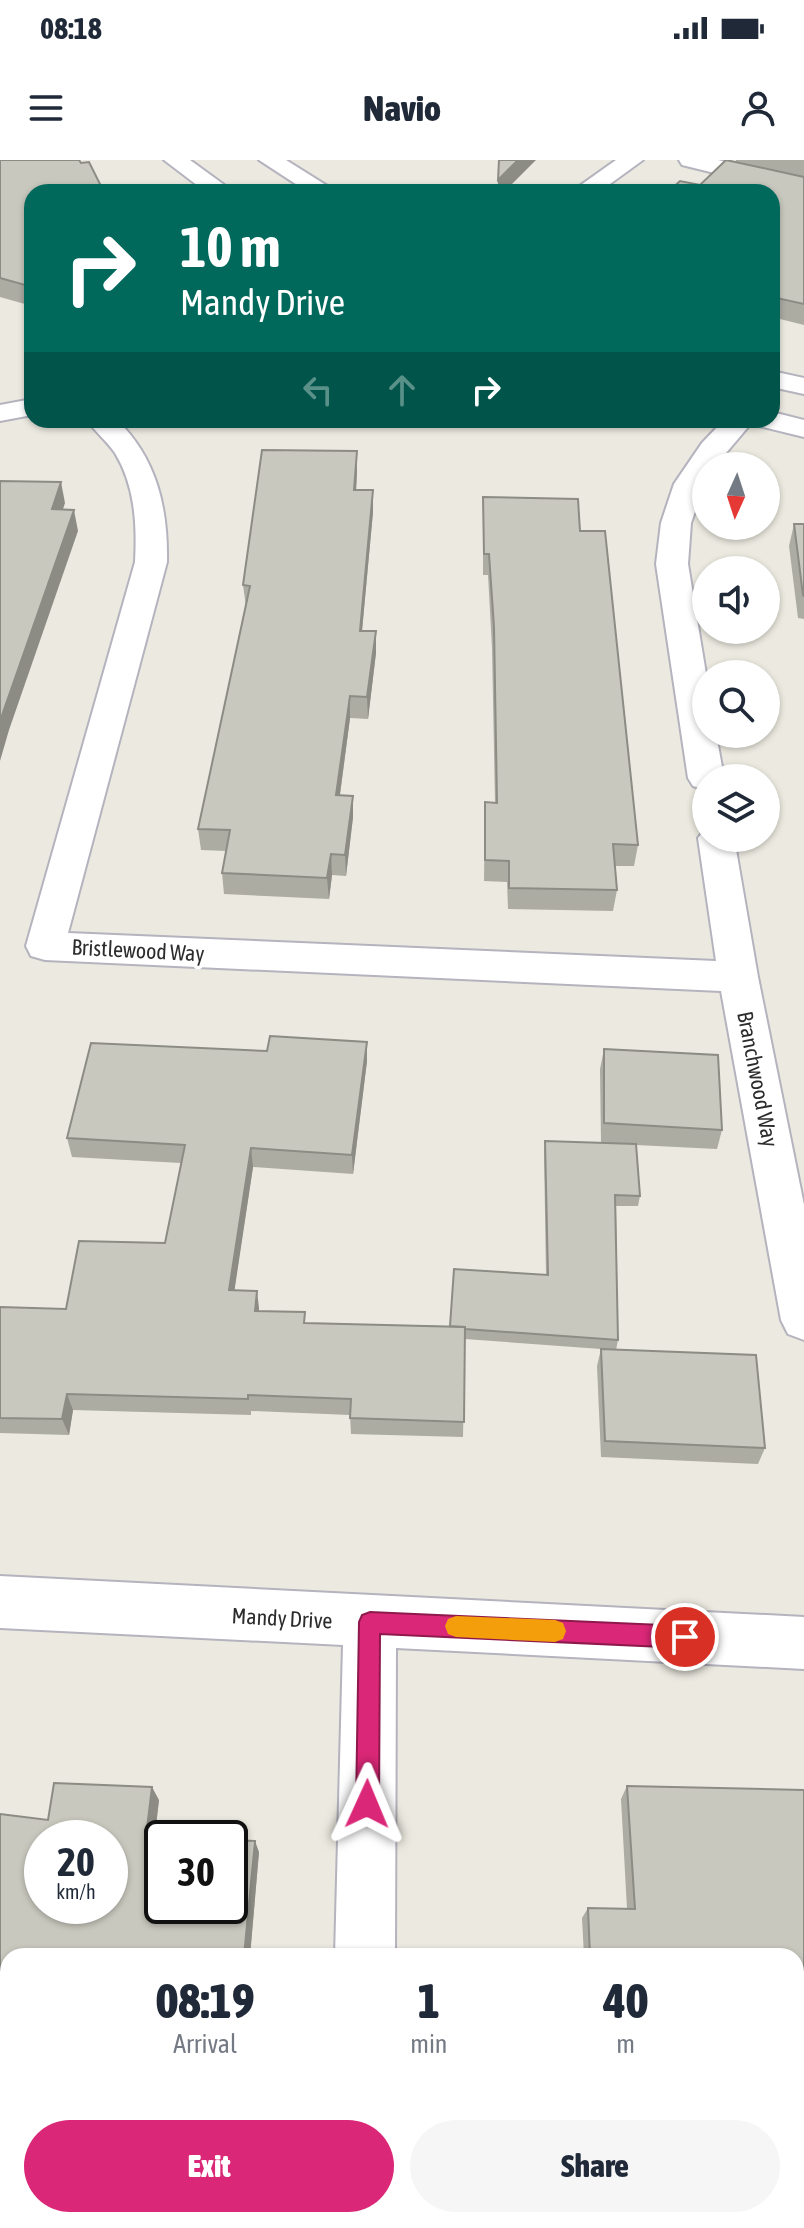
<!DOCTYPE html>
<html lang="en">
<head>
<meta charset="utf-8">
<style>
	body { margin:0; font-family:"Asap Condensed",sans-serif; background:#f6f6f7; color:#1f2937; height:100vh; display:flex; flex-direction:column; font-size:30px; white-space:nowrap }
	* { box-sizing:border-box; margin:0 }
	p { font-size:26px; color:#747a83 }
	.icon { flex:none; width:44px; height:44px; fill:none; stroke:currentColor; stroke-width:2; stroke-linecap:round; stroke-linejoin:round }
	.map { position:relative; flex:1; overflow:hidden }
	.drawer { position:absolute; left:0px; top:1788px; width:804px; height:280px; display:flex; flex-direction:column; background:#fff; border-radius:24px 24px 0 0; box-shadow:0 2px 6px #0004 }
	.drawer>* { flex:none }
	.banner { position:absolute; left:24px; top:24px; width:756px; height:244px; border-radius:24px; box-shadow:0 2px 6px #0004; background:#00695c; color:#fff; overflow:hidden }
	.needle { width:52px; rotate:183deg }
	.tools { position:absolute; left:692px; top:292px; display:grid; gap:16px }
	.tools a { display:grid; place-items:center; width:88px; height:88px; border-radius:50%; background:#fff; box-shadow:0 2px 6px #0004; font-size:40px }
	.speed { position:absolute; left:24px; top:1660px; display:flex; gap:16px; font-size:40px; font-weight:700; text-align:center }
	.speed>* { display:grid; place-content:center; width:104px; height:104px; border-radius:50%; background:#fff; box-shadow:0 2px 6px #0004; line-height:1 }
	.speed small { font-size:20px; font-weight:400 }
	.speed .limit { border:4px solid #111; border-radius:12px; background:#fff; color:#111 }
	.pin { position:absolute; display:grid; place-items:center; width:68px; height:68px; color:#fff; margin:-34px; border:4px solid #fff; border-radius:50%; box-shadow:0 2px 8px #0007 }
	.me { position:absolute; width:88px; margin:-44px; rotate:1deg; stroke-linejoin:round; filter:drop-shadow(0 0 6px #0008) }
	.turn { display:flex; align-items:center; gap:28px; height:168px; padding:0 24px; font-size:36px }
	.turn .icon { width:104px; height:104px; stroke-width:2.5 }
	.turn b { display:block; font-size:56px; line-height:68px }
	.lanes { display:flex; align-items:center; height:76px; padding:0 24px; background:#0003; justify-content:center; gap:40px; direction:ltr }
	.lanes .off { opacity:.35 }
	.eta { display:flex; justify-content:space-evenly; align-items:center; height:136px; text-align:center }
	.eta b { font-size:48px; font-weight:800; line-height:56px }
	.cta { display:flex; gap:16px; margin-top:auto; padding:16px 24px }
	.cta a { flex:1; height:92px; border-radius:48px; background:#db2777; color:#fff; font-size:32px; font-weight:800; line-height:92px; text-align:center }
	.cta a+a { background:#f6f6f7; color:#1f2937 }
	.status { display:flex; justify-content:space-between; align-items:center; height:56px; padding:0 40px; background:#fff; direction:ltr }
	.status svg { height:22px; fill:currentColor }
	header { display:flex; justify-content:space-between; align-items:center; height:104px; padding:0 24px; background:#fff; font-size:36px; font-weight:800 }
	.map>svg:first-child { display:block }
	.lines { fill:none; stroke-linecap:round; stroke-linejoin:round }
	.minor-casing { stroke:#b4b3be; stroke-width:4 }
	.tertiary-casing { stroke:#b4b3be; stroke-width:4 }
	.secondary-casing { stroke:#b4b3be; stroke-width:4 }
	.minor { fill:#fff; fill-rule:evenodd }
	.tertiary { fill:#fff; fill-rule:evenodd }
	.secondary { fill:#fff; fill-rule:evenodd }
	.wall { fill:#acaca3 }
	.shaded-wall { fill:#8c8c85 }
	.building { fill:#c8c8be; stroke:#8c8c85; stroke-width:2; fill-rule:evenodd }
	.route { fill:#db2777; stroke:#8e194d; stroke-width:2 }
	.slow { fill:#f59e0b }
	.labels { text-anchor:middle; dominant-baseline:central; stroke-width:7; stroke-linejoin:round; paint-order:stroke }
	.street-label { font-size:22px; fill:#2c2c2c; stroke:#fff }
</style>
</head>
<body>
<div class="status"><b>08:18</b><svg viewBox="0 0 49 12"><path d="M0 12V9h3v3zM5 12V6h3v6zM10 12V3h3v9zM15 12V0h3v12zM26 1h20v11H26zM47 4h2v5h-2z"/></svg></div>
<header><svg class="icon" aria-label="menu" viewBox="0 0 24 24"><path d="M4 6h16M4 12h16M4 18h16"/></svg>Navio<svg class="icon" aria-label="person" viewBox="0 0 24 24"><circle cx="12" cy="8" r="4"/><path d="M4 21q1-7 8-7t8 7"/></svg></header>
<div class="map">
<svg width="804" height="2068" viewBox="0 0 804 2068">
	<rect width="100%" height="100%" fill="#eceae0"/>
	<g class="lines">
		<g class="minor-casing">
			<g id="minor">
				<path d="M616,0h27l-44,32h-28z"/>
				<path d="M679,0h39l86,21v14l-122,-30z"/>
				<path d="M87,260h30c40,39 51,88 50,142l-99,371 648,28 -18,-123 8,-10v10h28l24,139 46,228v135l-16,-6 -7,-14 -60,-329 -676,-31 -14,-4 -5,-10 109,-384c2,-38 0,-76 -20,-109 -8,-12 -20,-21 -28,-33z"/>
				<path d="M724,260h30l-39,46h-9v14l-15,43 -3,41 18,110v60h10l8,44h-18v12l-13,-4 -5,-8 -32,-214 5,-41 13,-39 28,-41z"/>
				<path d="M0,1416l804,41v52l-408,-21 -1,308h-60l8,-311 -343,-17z"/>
				<path d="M329,2060h66l-1,8h-66z"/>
			</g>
		</g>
		<g class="tertiary-casing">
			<path id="tertiary" d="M32,239v16l-32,6v-16z"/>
		</g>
		<g class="secondary-casing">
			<g id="secondary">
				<path d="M164,0h26l44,32h-28z"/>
				<path d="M259,0h27l51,32h-29z"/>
				<path d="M772,211l32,7v16l-32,-7z"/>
				<path d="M772,252l32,8v17l-45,-11 -4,-6h17z"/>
			</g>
		</g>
		<use href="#minor" class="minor"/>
		<use href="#tertiary" class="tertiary"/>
		<use href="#secondary" class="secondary"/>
	</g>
	<g class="wall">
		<path d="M0,0l32,32v114l-32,-9z"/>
		<path d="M736,0h68v165l-32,-8v-125l-72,-7 36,-24z"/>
		<path d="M357,312l-1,18 17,22 -11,119 14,22 -8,66 -18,-1 -10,77 13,22 -7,59 -14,-1 -3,24 -105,-5 -2,-21 4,-22 -25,-1 -3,-21 48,-222 -3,-22z"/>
		<path d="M483,337l97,34 58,314 -4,21h-19l2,24 -4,21 -105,-2 -1,-27 -23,-1 1,-79 10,1 -3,-155 -4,-73h-5z"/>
		<path d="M794,364h10v95l-6,-1 -9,-72z"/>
		<path d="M367,882v19l-14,113 -100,-7 -19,123 25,18v3l47,12 144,3 96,-51 -2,-123 1,-11 56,2 -1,-74 4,-20 118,81 -5,19 -81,-4 4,51 -2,10h-22l2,134 -2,10 149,98 -7,16 -157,-7 -4,-91 4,-17 -136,-10 -2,98 -112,-3 -1,-19 -99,-4v4l-178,-5 -4,25 -69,-2v-126l66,2 99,-66 16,-80 -109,-6 -5,-19 200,-87z"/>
		<path d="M627,1626l177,4v438h-197v-8h189v-264h-212l-2,-38 6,-10 39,1 -6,-110z"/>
		<path d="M159,1640l-4,36 104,16 -9,104h-242v124h-8v-266l48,6z"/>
	</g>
	<g class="shaded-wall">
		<path d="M518,0h18l-32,32h-6v-12z"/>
		<path d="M357,291v21l-2,39 -1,-21z"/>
		<path d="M61,322l4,21 -9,28 -4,-22z"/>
		<path d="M373,330v22l-13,140v-21z"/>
		<path d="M74,350l4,21 -69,199 -9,31v-40z"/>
		<path d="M376,471v22l-8,66 -1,-22z"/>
		<path d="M350,536v22l-13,98 -1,-21z"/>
		<path d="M353,636v21l-7,59 -1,-21z"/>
		<path d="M331,694l1,21 -3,24 -2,-21z"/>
		<path d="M367,882v19l-14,113 -1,-19z"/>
		<path d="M251,988l2,19 -21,140 -3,-17z"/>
		<path d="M257,1131l2,17 -1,20 -3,-17z"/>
		<path d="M67,1234l6,16 -4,25 -7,-16z"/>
		<path d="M152,1627l7,13 -6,48 -7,-12z"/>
		<path d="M255,1681l4,11 -9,104h-6z"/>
	</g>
	<g class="building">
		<path d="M0,0h79l2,3 8,-1 15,30h-72v95l-32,-9z"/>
		<path d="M499,0h19l-20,20z"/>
		<path d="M726,0l78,17v127l-32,-7v-13l6,-6 -6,-2v-84h-104l12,-11 20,4z"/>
		<path d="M262,290l95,1 -3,39h19l-13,141h16l-9,66 -17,-1 -14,99 17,1 -8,59 -14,-1 -4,24 -105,-5 8,-43 -32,-1 52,-243 -7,-1z"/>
		<path d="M0,321l61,1 -9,27 22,1 -74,211z"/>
		<path d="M483,337l95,2 2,32h25l33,314 -25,-1 4,46 -108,-2v-27l-24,-1v-58l12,1 -3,-176 -5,-73h-5z"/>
		<path d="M794,364h10v72l-1,-1z"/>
		<path d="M270,876l97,6 -15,113 -101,-7 -22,142 28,1 -2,20 50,1 -1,11 161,4 -1,95 -114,-4 1,-19 -103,-4v4l-181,-5 -5,25 -62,-1v-111l66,2 13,-68 86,2 20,-98 -118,-7 24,-95 176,8z"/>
		<path d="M604,889l114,6 4,75 -118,-7z"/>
		<path d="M545,981l91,3 4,52 -25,-1 3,145 -153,-11v-2l-15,-1 4,-57 94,6z"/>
		<path d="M601,1189l155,6 9,93 -160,-7z"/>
		<path d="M54,1623l98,4 -6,49 47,2h-31v68h68v-66l25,1 -11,115h-236v119h-8v-261l48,6zM42,1678h68v68h-68z"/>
		<path d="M627,1626l177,4v438h-190v-8h182v-264h-206l-2,-48 47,1z"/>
	</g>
	<path class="route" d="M370,1452l315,14 8,3 3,8 -3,8 -8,3 -305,-14 -1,170 -4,9 -8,3 -8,-3 -3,-9 3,-182 3,-7z"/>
	<path class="slow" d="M456,1456l99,4 8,3 3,8 -3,8 -8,3 -99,-5 -8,-3 -3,-8 3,-7z"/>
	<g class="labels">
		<g class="street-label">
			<text transform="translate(138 790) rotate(3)">Bristlewood Way</text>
			<text transform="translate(758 919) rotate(79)">Branchwood Way</text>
			<text transform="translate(282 1458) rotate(3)">Mandy Drive</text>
		</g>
	</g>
</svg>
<div class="tools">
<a><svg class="needle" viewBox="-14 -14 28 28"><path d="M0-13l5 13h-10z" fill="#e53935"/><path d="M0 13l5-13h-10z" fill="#747a83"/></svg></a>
<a><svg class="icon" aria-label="sound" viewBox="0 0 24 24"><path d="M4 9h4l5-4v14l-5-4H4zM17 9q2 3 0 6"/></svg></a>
<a><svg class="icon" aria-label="search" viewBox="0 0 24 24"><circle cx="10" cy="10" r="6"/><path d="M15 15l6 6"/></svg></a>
<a><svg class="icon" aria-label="layers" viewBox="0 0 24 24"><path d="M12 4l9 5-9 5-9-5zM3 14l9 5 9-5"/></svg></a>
</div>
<div class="speed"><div>20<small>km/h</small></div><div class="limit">30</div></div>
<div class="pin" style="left:685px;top:1477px;background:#d93025"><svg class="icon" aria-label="arrive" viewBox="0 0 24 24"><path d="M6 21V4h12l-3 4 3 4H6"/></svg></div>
<svg class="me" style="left:367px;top:1644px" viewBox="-20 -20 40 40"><path d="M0-17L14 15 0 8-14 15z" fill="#db2777" stroke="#fff" stroke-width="4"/></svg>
<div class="banner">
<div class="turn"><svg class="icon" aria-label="right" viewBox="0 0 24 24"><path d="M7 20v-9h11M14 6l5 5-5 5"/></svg><div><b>10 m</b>Mandy Drive</div></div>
<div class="lanes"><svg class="icon off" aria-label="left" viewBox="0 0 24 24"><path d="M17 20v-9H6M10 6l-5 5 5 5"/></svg><svg class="icon off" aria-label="ahead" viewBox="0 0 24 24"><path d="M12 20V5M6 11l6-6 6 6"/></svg><svg class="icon" aria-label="right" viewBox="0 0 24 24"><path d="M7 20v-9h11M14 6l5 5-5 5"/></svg></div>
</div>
<section class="drawer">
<div class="eta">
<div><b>08:19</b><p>Arrival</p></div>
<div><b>1</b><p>min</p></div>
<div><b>40</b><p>m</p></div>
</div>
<div class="cta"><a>Exit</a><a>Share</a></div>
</section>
</div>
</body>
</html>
